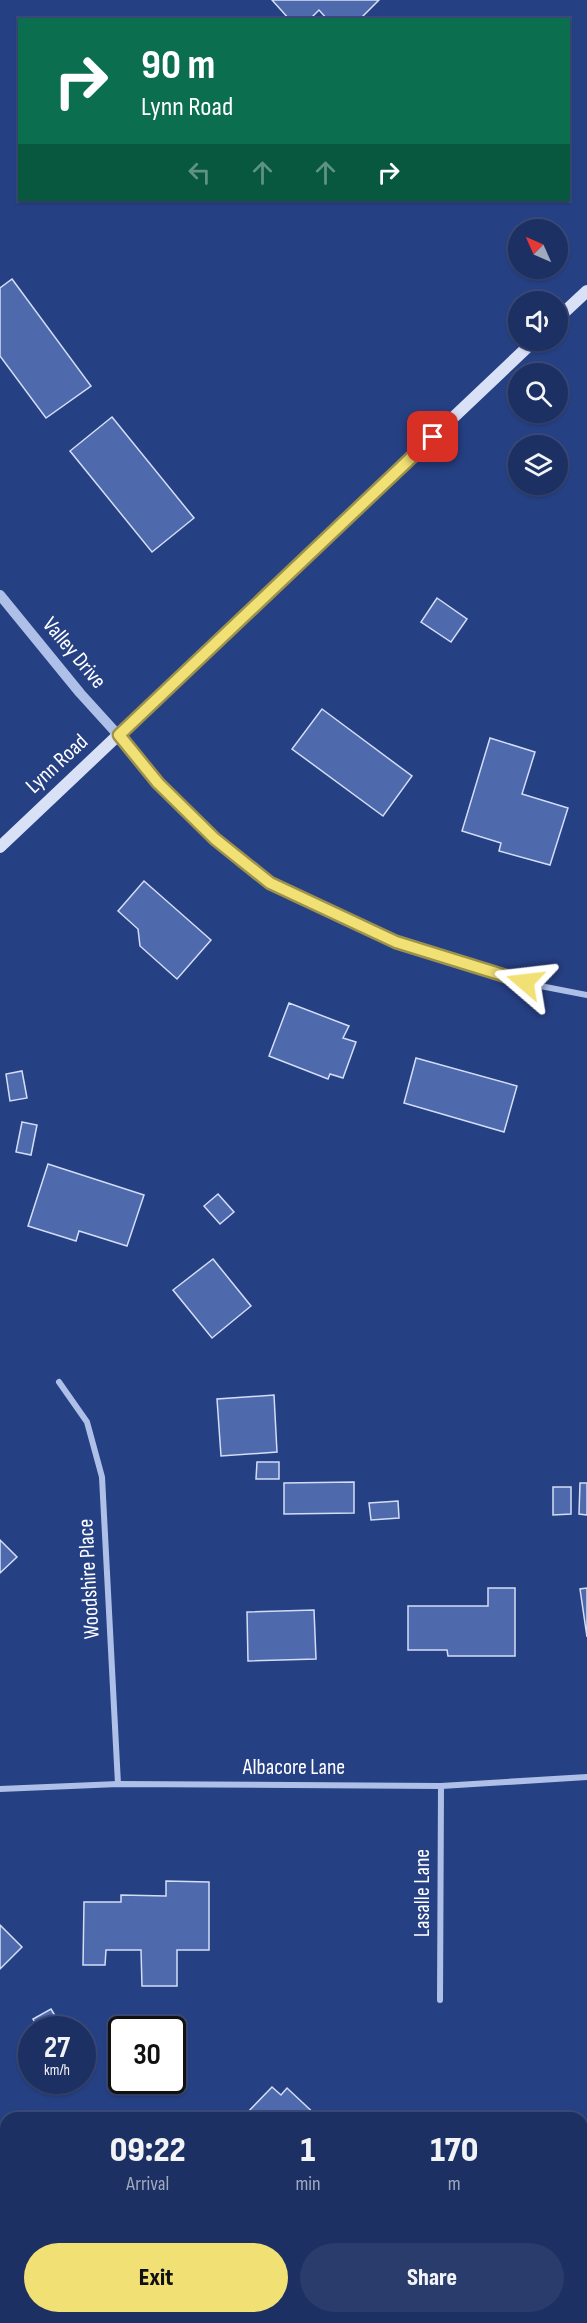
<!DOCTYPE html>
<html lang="en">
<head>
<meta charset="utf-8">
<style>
	body { margin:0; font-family:"Sofia Sans Condensed",sans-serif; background:#293c6c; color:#f1f3f6; height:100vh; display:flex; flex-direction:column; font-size:22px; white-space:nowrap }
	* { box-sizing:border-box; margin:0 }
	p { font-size:20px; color:#a0a9be }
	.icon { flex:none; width:33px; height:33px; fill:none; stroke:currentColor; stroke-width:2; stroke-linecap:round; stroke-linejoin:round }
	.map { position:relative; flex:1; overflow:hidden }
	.panel { position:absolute; left:0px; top:2112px; width:588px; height:212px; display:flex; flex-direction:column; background:#1c3063; border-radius:18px 18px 0 0; box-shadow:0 2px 4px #0004,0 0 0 2px #3a4b78 }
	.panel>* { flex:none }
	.guide { position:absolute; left:18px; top:18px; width:552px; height:183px; border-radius:0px; box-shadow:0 2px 4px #0004,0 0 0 2px #3a4b78; background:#0b6e4f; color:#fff; overflow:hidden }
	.needle { width:39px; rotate:315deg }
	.controls { position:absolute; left:508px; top:219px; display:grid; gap:12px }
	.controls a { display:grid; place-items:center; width:60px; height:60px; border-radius:50%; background:#1c3063; box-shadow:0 2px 4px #0004,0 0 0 2px #3a4b78; font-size:30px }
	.speed { position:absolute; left:18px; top:2016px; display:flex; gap:12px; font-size:30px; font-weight:700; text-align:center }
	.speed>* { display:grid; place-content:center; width:78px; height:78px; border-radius:50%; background:#1c3063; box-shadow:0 2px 4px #0004,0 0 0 2px #3a4b78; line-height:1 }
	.speed small { font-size:15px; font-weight:400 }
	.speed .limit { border:3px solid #111; border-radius:9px; background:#fff; color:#111 }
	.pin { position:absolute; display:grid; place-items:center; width:51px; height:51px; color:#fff; margin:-26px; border-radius:12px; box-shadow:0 3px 9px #0006 }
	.me { position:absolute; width:66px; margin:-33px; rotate:287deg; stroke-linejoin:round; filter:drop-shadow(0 0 4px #0008) }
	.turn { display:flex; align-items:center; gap:21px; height:126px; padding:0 24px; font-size:27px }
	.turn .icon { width:78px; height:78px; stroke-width:2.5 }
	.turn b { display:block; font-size:42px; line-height:51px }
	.lanes { display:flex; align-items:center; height:57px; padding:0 24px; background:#0003; justify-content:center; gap:30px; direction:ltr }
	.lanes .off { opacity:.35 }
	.eta { display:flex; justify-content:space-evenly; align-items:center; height:102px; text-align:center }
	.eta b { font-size:36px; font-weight:800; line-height:42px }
	.primary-button { display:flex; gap:12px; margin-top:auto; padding:12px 24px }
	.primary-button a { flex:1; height:69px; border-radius:36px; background:#f1e074; color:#111; font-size:24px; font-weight:800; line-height:69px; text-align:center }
	.primary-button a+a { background:#293c6c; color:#f1f3f6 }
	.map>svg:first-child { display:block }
	.building { fill:#4e69ac; stroke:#d3ddf6; stroke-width:1.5 }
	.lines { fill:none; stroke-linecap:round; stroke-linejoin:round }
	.minor { stroke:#afc0e8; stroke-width:6 }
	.tertiary { stroke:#afc0e8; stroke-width:10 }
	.secondary { stroke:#d9e1f7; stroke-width:12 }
	.route-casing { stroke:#9d924b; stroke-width:15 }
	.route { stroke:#f1e074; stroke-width:10 }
	.labels { text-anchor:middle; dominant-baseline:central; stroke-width:4.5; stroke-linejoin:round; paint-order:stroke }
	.street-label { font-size:22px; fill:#fff; stroke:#264084 }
</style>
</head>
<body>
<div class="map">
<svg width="587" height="2323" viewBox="0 0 587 2323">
	<rect width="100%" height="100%" fill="#264084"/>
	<g class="building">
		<path d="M272,0h107l-20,20h-31l-9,-10 -10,10h-19z"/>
		<path d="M12,279l79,107 -45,32 -46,-62v-68z"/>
		<path d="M112,417l82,101 -42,34 -82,-101z"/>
		<path d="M437,598l30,21 -16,23 -30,-20z"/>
		<path d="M322,709l90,67 -29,40 -91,-67z"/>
		<path d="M490,738l45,14 -13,42 46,14 -18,57 -51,-14 2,-8 -39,-12z"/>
		<path d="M144,881l67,59 -34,39 -37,-33 -2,-17 -20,-18z"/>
		<path d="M289,1003l60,23 -6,12 13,4 -13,36 -13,-4 -2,5 -59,-23z"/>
		<path d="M416,1058l101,28 -13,46 -100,-29z"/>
		<path d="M22,1071l5,27 -17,3 -4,-27z"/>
		<path d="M22,1122l15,3 -6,30 -15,-3z"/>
		<path d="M48,1164l96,31 -17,51 -48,-15 -3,10 -48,-15z"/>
		<path d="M218,1194l16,18 -14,12 -16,-18z"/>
		<path d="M213,1259l38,47 -39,32 -39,-48z"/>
		<path d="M274,1395l3,57 -56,4 -4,-57z"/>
		<path d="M257,1462h22v17h-23z"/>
		<path d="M354,1482v31l-70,1v-31z"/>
		<path d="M580,1483h7v32l-8,-1z"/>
		<path d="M553,1487h18v27l-18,1z"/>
		<path d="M398,1501l1,17 -28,2 -2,-17z"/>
		<path d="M0,1540l17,17 -17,16z"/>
		<path d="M488,1588h27v68h-67l-1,-6h-39v-44h80z"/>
		<path d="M587,1588v49l-7,-48z"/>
		<path d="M314,1610l2,49 -68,2 -1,-49z"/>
		<path d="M166,1881l43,1v68h-32v36h-35l-1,-36h-35l-1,15h-22l1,-63h37v-7l45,1z"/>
		<path d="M0,1925l22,22 -22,22z"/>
		<path d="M51,2009l9,15 -10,6h-11l-6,-11z"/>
		<path d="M272,2087l9,8 6,-7 32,30h-70l-4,-3z"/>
		<path d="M587,2130v67l-5,-5v-57z"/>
		<path d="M0,2152l6,11v49l-6,3z"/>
		<path d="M6,2257v30l-6,-14v-13z"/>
		<path d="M14,2318h80l2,5h-80z"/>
		<path d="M254,2318h37l7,5h-37z"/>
	</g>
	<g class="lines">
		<g class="minor">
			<path d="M119,736l39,47 57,56 55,44 126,59 129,41 62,12"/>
			<path d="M59,1382l28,40 15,55 16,307"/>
			<path d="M0,1789l118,-5 323,2 146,-9"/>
			<path d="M440,2000l1,-214"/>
		</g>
		<path class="tertiary" d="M0,595l80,98 39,43"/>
		<g class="secondary">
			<path d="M558,318l29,-27"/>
			<path d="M0,847l535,-507"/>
		</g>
	</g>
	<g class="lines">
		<g class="route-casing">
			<path id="route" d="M433,437l-314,298 39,48 57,56 55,44 126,59 129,40"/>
		</g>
		<use href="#route" class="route"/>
	</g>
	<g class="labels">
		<g class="street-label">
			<text transform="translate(74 653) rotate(50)">Valley Drive</text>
			<text transform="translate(57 764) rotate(-43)">Lynn Road</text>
			<text transform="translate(89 1579) rotate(-93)">Woodshire Place</text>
			<text x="294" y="1767">Albacore Lane</text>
			<text transform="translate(422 1893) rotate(-90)">Lasalle Lane</text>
		</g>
	</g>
</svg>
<div class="controls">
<a><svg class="needle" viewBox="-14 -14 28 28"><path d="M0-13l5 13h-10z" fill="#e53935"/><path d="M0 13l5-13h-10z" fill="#a0a9be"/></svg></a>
<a><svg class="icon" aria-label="sound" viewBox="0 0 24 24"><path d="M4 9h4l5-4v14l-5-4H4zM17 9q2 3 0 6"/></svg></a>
<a><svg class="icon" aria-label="search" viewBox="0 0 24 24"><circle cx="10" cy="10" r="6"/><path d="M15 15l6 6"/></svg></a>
<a><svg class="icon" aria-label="layers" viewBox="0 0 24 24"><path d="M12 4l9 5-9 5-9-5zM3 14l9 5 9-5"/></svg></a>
</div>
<div class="speed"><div>27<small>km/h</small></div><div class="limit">30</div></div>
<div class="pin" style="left:433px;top:437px;background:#d93025"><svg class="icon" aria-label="arrive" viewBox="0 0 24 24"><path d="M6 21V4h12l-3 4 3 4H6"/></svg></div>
<svg class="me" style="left:525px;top:982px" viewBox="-20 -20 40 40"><path d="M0-17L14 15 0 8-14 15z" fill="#f1e074" stroke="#fff" stroke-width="4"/></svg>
<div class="guide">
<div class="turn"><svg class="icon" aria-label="right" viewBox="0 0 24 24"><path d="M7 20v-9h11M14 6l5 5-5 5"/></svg><div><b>90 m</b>Lynn Road</div></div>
<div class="lanes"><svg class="icon off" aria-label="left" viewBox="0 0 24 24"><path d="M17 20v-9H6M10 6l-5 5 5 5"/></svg><svg class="icon off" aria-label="ahead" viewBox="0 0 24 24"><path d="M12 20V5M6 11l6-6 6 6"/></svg><svg class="icon off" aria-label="ahead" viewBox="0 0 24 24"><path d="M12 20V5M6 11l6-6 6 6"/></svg><svg class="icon" aria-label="right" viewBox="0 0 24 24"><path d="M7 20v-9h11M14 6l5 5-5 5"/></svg></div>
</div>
<section class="panel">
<div class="eta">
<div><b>09:22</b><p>Arrival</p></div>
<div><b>1</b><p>min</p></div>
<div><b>170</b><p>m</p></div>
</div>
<div class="primary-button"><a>Exit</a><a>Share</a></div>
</section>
</div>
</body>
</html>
